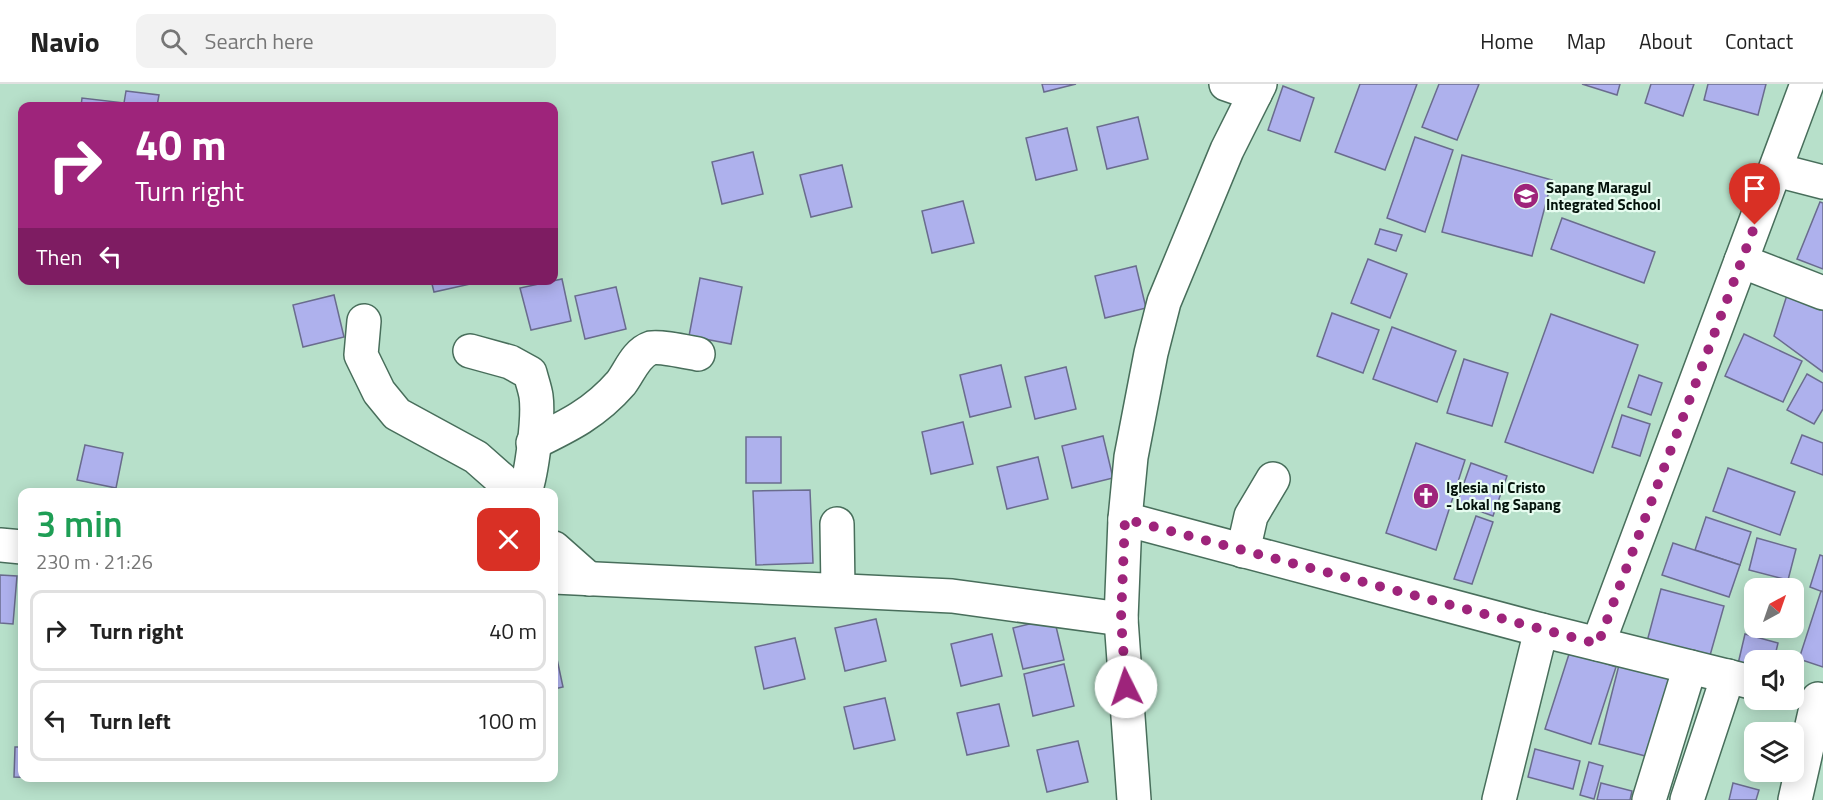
<!DOCTYPE html>
<html lang="en">
<head>
<meta charset="utf-8">
<style>
	body { margin:0; font-family:"Titillium Web",sans-serif; background:#f2f2f2; color:#222; height:100vh; display:flex; flex-direction:column; font-size:22px; white-space:nowrap }
	* { box-sizing:border-box; margin:0 }
	p { font-size:20px; color:#767676 }
	.icon { flex:none; width:33px; height:33px; fill:none; stroke:currentColor; stroke-width:2; stroke-linecap:round; stroke-linejoin:round }
	.map { position:relative; flex:1; overflow:hidden }
	.side { position:absolute; left:18px; top:404px; width:540px; height:294px; display:flex; flex-direction:column; background:#fff; border-radius:12px; box-shadow:0 3px 15px #0003 }
	.side>* { flex:none }
	.hud { position:absolute; left:18px; top:18px; width:540px; height:183px; border-radius:12px; box-shadow:0 3px 15px #0003; background:#9e247b; color:#fff; overflow:hidden }
	.needle { width:39px; rotate:40deg }
	.buttons { position:absolute; left:1744px; top:494px; display:grid; gap:12px }
	.buttons a { display:grid; place-items:center; width:60px; height:60px; border-radius:12px; background:#fff; box-shadow:0 3px 15px #0003; font-size:30px }
	.pin { position:absolute; display:grid; place-items:center; width:51px; height:51px; color:#fff; margin:-62px -26px; border-radius:50% 50% 50% 0; rotate:-45deg; box-shadow:0 0 6px #0007 }
	.pin .icon { rotate:45deg }
	.me { position:absolute; width:66px; margin:-33px; rotate:356deg; stroke-linejoin:round; filter:drop-shadow(0 0 4px #0008) }
	.turn { display:flex; align-items:center; gap:21px; height:126px; padding:0 18px; font-size:27px }
	.turn .icon { width:78px; height:78px; stroke-width:2.5 }
	.turn b { display:block; font-size:42px; line-height:51px }
	.then { display:flex; align-items:center; height:57px; padding:0 18px; background:#0003; gap:12px; font-size:22px }
	.round { display:grid; place-items:center; flex:none; width:63px; height:63px; border-radius:12px; background:#f2f2f2 }
	.summary { display:flex; align-items:center; justify-content:space-between; height:102px; padding:0 18px }
	h1 { font-size:36px; font-weight:600; line-height:45px; color:#1e9e55 }
	ul { padding:0; list-style:none }
	li { display:flex; align-items:center; gap:18px; height:81px; margin:0 12px 9px; padding:0 6px; border:3px solid #e0e0e0; border-radius:12px }
	li div { flex:1 }
	li b { display:block; font-size:22px }
	li em { font-style:normal }
	header { display:flex; align-items:center; gap:36px; box-sizing:border-box; height:84px; padding:0 30px; background:#fff; border-bottom:2px solid #e0e0e0 }
	header strong { font-size:28px }
	nav { display:flex; gap:33px; margin-inline-start:auto; font-size:21px }
	.search { width:420px; height:54px; background:#f2f2f2; display:flex; align-items:center; gap:15px; box-sizing:border-box; padding:0 21px; border-radius:12px; color:#767676; font-size:22px }
	.map>svg:first-child { display:block }
	.building { fill:#aeb1ed; stroke:#6a6c8e; stroke-width:1.5 }
	.lines { fill:none; stroke-linecap:round; stroke-linejoin:round }
	.minor-casing { stroke:#486e5b; stroke-width:36 }
	.minor { stroke:#fff; stroke-width:33 }
	.route { stroke:#9e247b; stroke-width:10; stroke-dasharray:0 18 }
	.labels { text-anchor:middle; dominant-baseline:central; stroke-width:4.5; stroke-linejoin:round; paint-order:stroke }
	.poi-label { font-size:15px; font-weight:bold; fill:#05130c; stroke:#e7fcf0; text-anchor:start }
</style>
</head>
<body>
<header>
<strong>Navio</strong>
<div class="search"><svg class="icon" aria-label="search" viewBox="0 0 24 24"><circle cx="10" cy="10" r="6"/><path d="M15 15l6 6"/></svg>Search here</div>
<nav><a>Home</a><a>Map</a><a>About</a><a>Contact</a></nav>
</header>
<div class="map">
<svg width="1823" height="716" viewBox="0 0 1823 716">
	<rect width="100%" height="100%" fill="#b7e0ca"/>
	<g class="building">
		<path d="M1042,0h34l-32,8z"/>
		<path d="M1360,0h57l-32,86 -50,-18z"/>
		<path d="M1439,0h40l-22,56 -35,-13z"/>
		<path d="M1582,0h38l-3,11z"/>
		<path d="M1651,0h43l-11,32 -38,-13z"/>
		<path d="M1708,0h58l-8,31 -54,-15z"/>
		<path d="M1283,2l31,12 -14,43 -32,-11z"/>
		<path d="M126,7l33,4 -2,11h-76l1,-8 42,5z"/>
		<path d="M1138,33l10,42 -41,10 -10,-42z"/>
		<path d="M1067,44l10,42 -41,10 -10,-42z"/>
		<path d="M1415,53l38,13 -28,82 -38,-14z"/>
		<path d="M753,68l10,42 -41,10 -10,-42z"/>
		<path d="M1462,71l90,25 -20,76 -90,-24z"/>
		<path d="M842,81l10,42 -41,10 -11,-42z"/>
		<path d="M963,117l11,42 -42,10 -10,-42z"/>
		<path d="M1820,118l3,1v66l-26,-10z"/>
		<path d="M1562,134l93,34 -11,31 -93,-34z"/>
		<path d="M1380,145l22,6 -6,16 -21,-7z"/>
		<path d="M1368,175l39,15 -17,44 -39,-15z"/>
		<path d="M1136,182l10,42 -41,10 -10,-42z"/>
		<path d="M700,194l42,9 -11,57 -42,-8z"/>
		<path d="M562,195l9,42 -40,9 -11,-42z"/>
		<path d="M431,196h44v3l-41,9z"/>
		<path d="M616,203l10,42 -41,10 -10,-43z"/>
		<path d="M334,211l10,42 -41,10 -10,-42z"/>
		<path d="M1787,211l36,12v65l-49,-36z"/>
		<path d="M1332,229l47,17 -16,43 -46,-17z"/>
		<path d="M1551,230l87,31 -45,128 -88,-31z"/>
		<path d="M1392,243l64,24 -19,51 -64,-23z"/>
		<path d="M1744,250l58,27 -19,41 -58,-26z"/>
		<path d="M1464,275l44,14 -16,53 -45,-13z"/>
		<path d="M1001,281l10,42 -41,10 -10,-42z"/>
		<path d="M1066,283l10,42 -41,10 -10,-42z"/>
		<path d="M1807,290l16,9v26l-9,15 -27,-14z"/>
		<path d="M1639,291l23,8 -11,32 -23,-8z"/>
		<path d="M1622,331l28,9 -10,32 -28,-9z"/>
		<path d="M963,338l10,42 -42,10 -9,-42z"/>
		<path d="M1802,351l21,8v32l-32,-12z"/>
		<path d="M1103,352l10,42 -41,10 -10,-42z"/>
		<rect x="746" y="353" width="35" height="46"/>
		<path d="M1416,359l49,17 -29,90 -50,-17z"/>
		<path d="M85,361l38,8 -7,35 -39,-8z"/>
		<path d="M1038,373l10,42 -41,10 -10,-42z"/>
		<path d="M1471,379l36,13 -14,40 -36,-13z"/>
		<path d="M1728,384l67,24 -15,43 -67,-24z"/>
		<path d="M810,406l3,73 -57,2 -3,-74z"/>
		<path d="M1476,432l17,6 -21,62 -18,-5z"/>
		<path d="M1706,433l45,15 -11,33 -45,-15z"/>
		<path d="M1757,454l39,11 -8,31 -39,-10z"/>
		<path d="M1673,459l67,22 -11,32 -67,-22z"/>
		<path d="M1820,471l3,1v36l-13,-5z"/>
		<path d="M0,491l17,1 -4,48 -13,-1z"/>
		<path d="M1661,505l63,17 -17,60 -62,-17z"/>
		<path d="M1821,507l2,1v75l-24,-8z"/>
		<path d="M1054,534l10,42 -41,9 -10,-41z"/>
		<path d="M876,535l10,42 -41,10 -10,-43z"/>
		<path d="M992,550l10,42 -41,10 -10,-42z"/>
		<path d="M1745,550l33,9 -4,17h-19v8l-17,-4z"/>
		<path d="M795,554l10,41 -41,10 -9,-42z"/>
		<path d="M554,561l9,42 -9,2z"/>
		<path d="M1570,567l46,16 -25,77 -46,-15z"/>
		<path d="M1064,580l10,42 -41,10 -9,-42z"/>
		<path d="M1619,581l58,15 -20,79 -58,-15z"/>
		<path d="M885,614l10,42 -41,9 -10,-42z"/>
		<path d="M999,620l10,42 -42,9 -10,-42z"/>
		<path d="M1078,657l10,41 -41,10 -10,-42z"/>
		<path d="M15,663h7v30l21,1 -29,-1z"/>
		<path d="M1535,665l45,12 -7,28 -45,-12z"/>
		<path d="M1589,678l14,4 -9,33 -14,-4z"/>
		<path d="M1601,699l31,8 -2,9h-33z"/>
		<path d="M1733,699l26,7 -3,10h-27z"/>
	</g>
	<g class="lines">
		<g class="minor-casing">
			<g id="minor">
				<path d="M1226,0l29,10"/>
				<path d="M1776,86l47,12"/>
				<path d="M1741,177l82,32"/>
				<path d="M364,237l-3,34 18,37 18,22 79,43 25,22 8,13"/>
				<path d="M470,267l40,11 20,11c2,8 5,16 6,23 3,21 -4,76 -11,96"/>
				<path d="M533,359c35,-17 62,-30 88,-60 9,-12 15,-30 30,-35 10,-2 36,4 47,6"/>
				<path d="M1125,435l416,111 214,53"/>
				<path d="M837,440l1,66"/>
				<path d="M0,461l22,2"/>
				<path d="M554,464l35,31"/>
				<path d="M1243,467l8,-35 22,-37"/>
				<path d="M554,493l398,19 169,23"/>
				<path d="M1598,560l209,-560"/>
				<path d="M1134,716l-13,-181 4,-100 6,-62 20,-104 13,-51 63,-152 33,-66"/>
				<path d="M1499,716l42,-170"/>
				<path d="M1649,716l41,-133"/>
				<path d="M1687,716l41,-124"/>
				<path d="M1795,716l23,-101"/>
			</g>
		</g>
		<use href="#minor" class="minor"/>
	</g>
	<g class="lines">
		<path class="route" d="M1126,603l-5,-68 4,-100 473,125 157,-419"/>
	</g>
	<defs>
		<g id="school-disc" transform="scale(1.35)"><circle r="9.5" fill="#9e247b" stroke="#e7fcf0"/><path d="M0-5L7-2L0 1L-7-2ZM-4 1L0 2.5L4 1V4Q0 6-4 4Z" fill="#fff"/></g>
		<g id="church-disc" transform="scale(1.35)"><circle r="9.5" fill="#9e247b" stroke="#e7fcf0"/><path d="M-1.2-6h2.4v3.5h3.3v2.4h-3.3V6h-2.4V-.1h-3.3v-2.4h3.3Z" fill="#fff"/></g>
	</defs>
	<g fill-rule="evenodd">
		<use href="#school-disc" x="1526" y="112"/>
		<use href="#church-disc" x="1426" y="412"/>
	</g>
	<g class="labels">
		<g class="poi-label">
			<text x="1546" y="103">Sapang Maragul<tspan x="1546" dy="17">Integrated School</tspan></text>
			<text x="1446" y="403">Iglesia ni Cristo<tspan x="1446" dy="17">- Lokal ng Sapang</tspan></text>
		</g>
	</g>
</svg>
<div class="buttons">
<a><svg class="needle" viewBox="-14 -14 28 28"><path d="M0-13l5 13h-10z" fill="#e53935"/><path d="M0 13l5-13h-10z" fill="#767676"/></svg></a>
<a><svg class="icon" aria-label="sound" viewBox="0 0 24 24"><path d="M4 9h4l5-4v14l-5-4H4zM17 9q2 3 0 6"/></svg></a>
<a><svg class="icon" aria-label="layers" viewBox="0 0 24 24"><path d="M12 4l9 5-9 5-9-5zM3 14l9 5 9-5"/></svg></a>
</div>
<div class="pin" style="left:1755px;top:141px;background:#d93025"><svg class="icon" aria-label="arrive" viewBox="0 0 24 24"><path d="M6 21V4h12l-3 4 3 4H6"/></svg></div>
<svg class="me" style="left:1126px;top:603px" viewBox="-20 -20 40 40"><circle r="19" fill="#fff"/><path d="M0-13L10 11 0 6-10 11z" fill="#9e247b"/></svg>
<div class="hud">
<div class="turn"><svg class="icon" aria-label="right" viewBox="0 0 24 24"><path d="M7 20v-9h11M14 6l5 5-5 5"/></svg><div><b>40 m</b>Turn right</div></div>
<div class="then">Then<svg class="icon" aria-label="left" viewBox="0 0 24 24"><path d="M17 20v-9H6M10 6l-5 5 5 5"/></svg></div>
</div>
<section class="side">
<div class="summary"><div><h1>3 min</h1><p>230 m · 21:26</p></div><a class="round" style="background:#d93025;color:#fff"><svg class="icon" aria-label="close" viewBox="0 0 24 24"><path d="M6 6l12 12M18 6L6 18"/></svg></a></div>
<ul>
<li><svg class="icon" aria-label="right" viewBox="0 0 24 24"><path d="M7 20v-9h11M14 6l5 5-5 5"/></svg><div><b>Turn right</b></div><em>40 m</em></li>
<li><svg class="icon" aria-label="left" viewBox="0 0 24 24"><path d="M17 20v-9H6M10 6l-5 5 5 5"/></svg><div><b>Turn left</b></div><em>100 m</em></li>
</ul>
</section>
</div>
</body>
</html>
